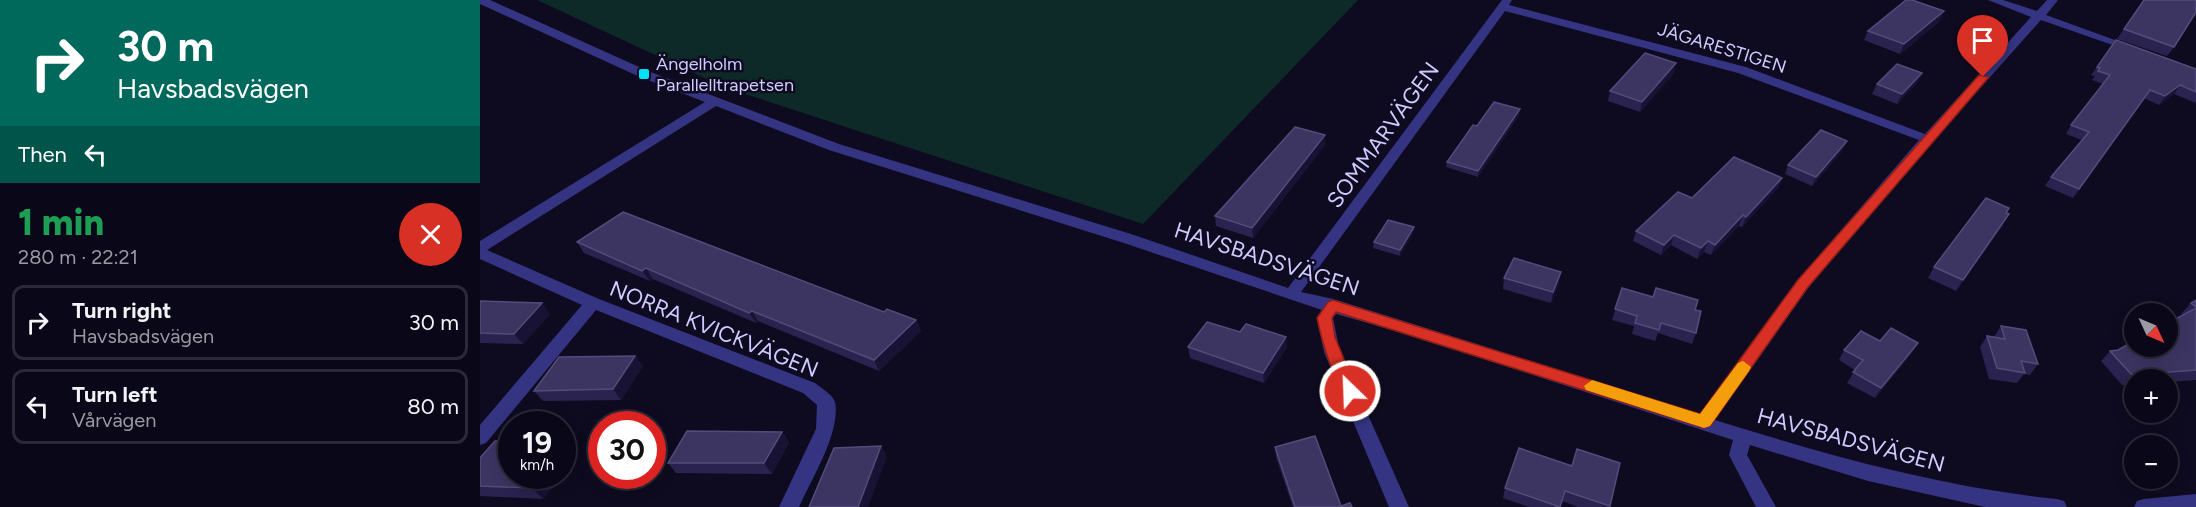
<!DOCTYPE html>
<html lang="en">
<head>
<meta charset="utf-8">
<style>
	body { margin:0; font-family:Figtree,sans-serif; background:#181625; color:#f1f3f6; height:100vh; display:flex; flex-direction:column; font-size:22px; white-space:nowrap }
	* { box-sizing:border-box; margin:0 }
	p { font-size:20px; color:#999aa2 }
	.icon { flex:none; width:33px; height:33px; fill:none; stroke:currentColor; stroke-width:2; stroke-linecap:round; stroke-linejoin:round }
	.map { position:relative; flex:1; overflow:hidden }
	.side { display:flex; flex-direction:column; background:#0a0818; width:480px }
	.side>* { flex:none }
	.banner { background:#00695c; color:#fff; overflow:hidden }
	.needle { width:39px; rotate:134deg }
	.controls { position:absolute; left:1644px; top:303px; display:grid; gap:12px }
	.controls a { display:grid; place-items:center; width:54px; height:54px; border-radius:50%; background:#0a0818; box-shadow:0 3px 15px #0003,0 0 0 2px #2a2937; font-size:30px }
	.speed { position:absolute; left:18px; top:411px; display:flex; gap:12px; font-size:30px; font-weight:700; text-align:center }
	.speed>* { display:grid; place-content:center; width:78px; height:78px; border-radius:50%; background:#0a0818; box-shadow:0 3px 15px #0003,0 0 0 2px #2a2937; line-height:1 }
	.speed small { font-size:15px; font-weight:400 }
	.speed .limit { border:9px solid #d22; background:#fff; color:#111 }
	.pin { position:absolute; display:grid; place-items:center; width:51px; height:51px; color:#fff; margin:-62px -26px; border-radius:50% 50% 50% 0; rotate:-45deg; box-shadow:0 0 6px #0007 }
	.pin .icon { rotate:45deg }
	.me { position:absolute; width:66px; margin:-33px; rotate:336deg; stroke-linejoin:round; filter:drop-shadow(0 0 4px #0008) }
	.turn { display:flex; align-items:center; gap:21px; height:126px; padding:0 18px; font-size:27px }
	.turn .icon { width:78px; height:78px; stroke-width:2.5 }
	.turn b { display:block; font-size:42px; line-height:51px }
	.then { display:flex; align-items:center; height:57px; padding:0 18px; background:#0003; gap:12px; font-size:22px }
	.round { display:grid; place-items:center; flex:none; width:63px; height:63px; border-radius:32px; background:#181625 }
	.head { display:flex; align-items:center; justify-content:space-between; height:102px; padding:0 18px }
	h1 { font-size:36px; font-weight:800; line-height:45px; color:#1e9e55 }
	ul { padding:0; list-style:none }
	li { display:flex; align-items:center; gap:18px; height:75px; margin:0 12px 9px; padding:0 6px; border:3px solid #2a2937; border-radius:12px }
	li div { flex:1 }
	li b { display:block; font-size:22px }
	li em { font-style:normal }
	main { display:flex; flex:1; min-height:0 }
	.map>svg:first-child { display:block }
	.green { fill:#0e2a28 }
	.lines { fill:none; stroke-linecap:round; stroke-linejoin:round }
	.minor { fill:#343482; fill-rule:evenodd }
	.wall { fill:#2a234f }
	.shaded-wall { fill:#181234 }
	.building { fill:#3c3562; stroke:#534c7b; stroke-width:1.5 }
	.route { fill:#d93025; stroke:#8d1f18; stroke-width:1.5 }
	.slow { fill:#f59e0b }
	.poi-dot { fill:#00e3f5; stroke:#0e0b20; stroke-width:2 }
	.labels { text-anchor:middle; dominant-baseline:central; stroke-width:5; stroke-linejoin:round; paint-order:stroke }
	.far-street-label { font-size:18px; fill:#cfcaff; stroke:#0e0b20 }
	.far-poi-label { font-size:18px; fill:#cfcaff; stroke:#0e0b20; text-anchor:start }
	.street-label { font-size:22px; fill:#cfcaff; stroke:#0e0b20 }
</style>
</head>
<body>
<main>
<section class="side">
<div class="banner">
<div class="turn"><svg class="icon" aria-label="right" viewBox="0 0 24 24"><path d="M7 20v-9h11M14 6l5 5-5 5"/></svg><div><b>30 m</b>Havsbadsvägen</div></div>
<div class="then">Then<svg class="icon" aria-label="left" viewBox="0 0 24 24"><path d="M17 20v-9H6M10 6l-5 5 5 5"/></svg></div>
</div>
<div class="head"><div><h1>1 min</h1><p>280 m · 22:21</p></div><a class="round" style="background:#d93025;color:#fff"><svg class="icon" aria-label="close" viewBox="0 0 24 24"><path d="M6 6l12 12M18 6L6 18"/></svg></a></div>
<ul>
<li><svg class="icon" aria-label="right" viewBox="0 0 24 24"><path d="M7 20v-9h11M14 6l5 5-5 5"/></svg><div><b>Turn right</b><p>Havsbadsvägen</p></div><em>30 m</em></li>
<li><svg class="icon" aria-label="left" viewBox="0 0 24 24"><path d="M17 20v-9H6M10 6l-5 5 5 5"/></svg><div><b>Turn left</b><p>Vårvägen</p></div><em>80 m</em></li>
</ul>
</section>
<div class="map">
<svg width="1716" height="507" viewBox="0 0 1716 507">
	<rect width="100%" height="100%" fill="#0e0b20"/>
	<path class="green" d="M57,0h821l-215,224 -419,-137z"/>
	<g class="lines">
		<g class="minor">
			<path d="M0,0h10l158,71 191,73 295,91 154,53 214,-288h10l-3,5 237,62 179,67 106,-117 -43,-17h15l34,11 10,-11h11l-12,15 91,33 -6,3 -4,-1 -86,-30 -109,122 -124,146 -93,132c112,35 225,67 342,79l7,2 3,6h-82l-117,-26 -118,-36 -3,10 29,52h-20l-27,-52 4,-15 -316,-103 -81,-23 -3,4 7,34 69,155h-20l-65,-155 -7,-34 5,-8 -198,-67 -295,-93 -113,-44 -229,144 112,49 216,84c6,5 18,12 20,19 6,30 -24,78 -36,105h-20l37,-78 1,-24 -14,-12 -207,-83 -110,133 -6,2v-20l102,-120 -102,-46v-18l225,-139 -65,-25 -160,-73zM1025,11l233,62 181,67 -121,140 -99,135 -273,-87 -93,-29 -32,-7z"/>
			<path d="M1716,494v13h-62l3,-6 7,-2z"/>
		</g>
	</g>
	<g class="wall">
		<path d="M1460,21l-40,33 -36,-14 4,-9z"/>
		<path d="M1644,29l50,18 -7,9 -50,-17z"/>
		<path d="M1617,67l99,2v34l-22,-9 -15,11 -15,-7 -71,100 -28,-12 6,-9 31,-37 -16,-6 5,-9 32,-41 -11,-4 3,-4 -4,-1z"/>
		<path d="M1194,73l-34,39 -32,-11 2,-10z"/>
		<path d="M1437,83l-20,21 -25,-10 5,-10z"/>
		<path d="M1039,115l-41,62 -32,-10 1,-5 30,-36z"/>
		<path d="M845,135v10l-72,93 -37,-12 -1,-10z"/>
		<path d="M1363,150l-31,36 -27,-12 3,-9z"/>
		<path d="M1302,178l-4,10 -36,39 -3,-1 -28,29 -7,-3 -7,7 -26,-14 -10,10 -28,-14 3,-10 56,-33z"/>
		<path d="M1526,213l3,1 -6,11 -47,66 -28,-13 6,-11z"/>
		<path d="M934,227l-1,6 -13,23 -27,-8 1,-6z"/>
		<path d="M97,242l339,78 5,11 -42,40 -121,-50 -2,2 -103,-44 -3,2 -66,-28z"/>
		<path d="M1024,278l55,5 -8,20 -48,-14z"/>
		<path d="M1142,288l73,22 1,23 -4,11 -34,-11 -3,8 -23,-7 2,-8 -22,-6z"/>
		<path d="M1716,300v80l-28,2v-2h-34v5h-12l-21,-24 9,-10 8,-1 65,-35 -2,-1 10,-11z"/>
		<path d="M0,301l70,13 -27,30 -43,-1z"/>
		<path d="M1521,326l37,38 -8,11 -6,-1 -7,9 -28,-4 -9,-32 7,-11 7,1z"/>
		<path d="M1400,341l38,2 -7,11 -36,44 -28,-15 8,-13 -16,-10 5,-10z"/>
		<path d="M708,347h99l-23,36 -74,-25z"/>
		<path d="M155,356l8,10 -22,34 -78,1 -9,-10z"/>
		<path d="M302,432l7,10 -17,32 -96,-1 -8,-10z"/>
		<path d="M795,447l66,59 11,1h-59l-17,-50z"/>
		<path d="M0,458l32,18h49l-18,23 -63,-3z"/>
		<path d="M1140,463l-10,44h-32l-16,-6 -2,6h-31l-26,-9 2,-10 67,-22z"/>
	</g>
	<g class="shaded-wall">
		<path d="M1464,11l-4,10 -40,33 4,-10z"/>
		<path d="M1196,63l-2,10 -34,39 2,-10z"/>
		<path d="M1442,73l-5,10 -20,21 5,-10z"/>
		<path d="M1700,85l-6,9 -15,11 6,-9z"/>
		<path d="M1040,109l-1,6 -41,62v-6z"/>
		<path d="M845,135v10l-72,93 -1,-10z"/>
		<path d="M1367,141l-4,9 -31,36 4,-9z"/>
		<path d="M1302,178l-4,10 -36,39 4,-10z"/>
		<path d="M1529,214l-6,11 -47,66 7,-11z"/>
		<path d="M1263,215l-4,11 -28,29 4,-10z"/>
		<path d="M934,227l-1,6 -13,23v-6z"/>
		<path d="M1194,235l-3,10 -10,10 3,-10z"/>
		<path d="M1228,241l-4,11 -7,7 4,-11z"/>
		<path d="M166,268l7,11 -3,2 -8,-10z"/>
		<path d="M1081,272l-2,11 -8,20 2,-11z"/>
		<path d="M62,303l8,11 -27,30 -9,-10z"/>
		<path d="M272,311l6,10 -2,2 -7,-10z"/>
		<path d="M436,320l5,11 -42,40 -5,-11z"/>
		<path d="M806,337l1,10 -23,36 -1,-10z"/>
		<path d="M1438,343l-7,11 -36,44 6,-10z"/>
		<path d="M155,356l8,10 -22,34 -8,-11z"/>
		<path d="M302,432l7,10 -17,32 -8,-11z"/>
		<path d="M87,444l10,11 -15,18v-23z"/>
		<path d="M401,446l6,11 -19,50h-10z"/>
		<path d="M63,476h18l-18,23 -11,-11z"/>
	</g>
	<g class="building">
		<path d="M1426,0h6l32,11 -40,33 -36,-13z"/>
		<path d="M1664,0h52v12l-22,35 -50,-18z"/>
		<path d="M1636,40l80,29v23l-16,-7 -15,11 -15,-6 -71,99 -28,-12 38,-45 -18,-7 39,-50 -12,-4 2,-3 -3,-1z"/>
		<path d="M1165,53l31,10 -34,39 -32,-11z"/>
		<path d="M1417,64l25,9 -20,21 -25,-10z"/>
		<path d="M1014,102l26,7 -42,62 -31,-9 26,-37 4,1z"/>
		<path d="M815,127l30,8 -73,93 -37,-12z"/>
		<path d="M1341,130l26,11 -31,36 -28,-12z"/>
		<path d="M1254,157l48,21 -36,39 -3,-2 -28,30 -7,-4 -7,7 -27,-13 -10,10 -28,-14 42,-39 14,6z"/>
		<path d="M1506,198l23,10 -3,5 3,1 -46,66 -29,-13z"/>
		<path d="M143,212l261,100 3,-3 29,11 -42,40 -122,-49 -3,2 -103,-45 -4,3 -65,-29z"/>
		<path d="M908,220l26,7 -14,23 -26,-8z"/>
		<path d="M1034,258l47,14 -8,20 -49,-14z"/>
		<path d="M1142,288l31,9 3,-9 42,12 -3,10 6,1 -5,22 -35,-10 -2,7 -24,-7 2,-7 -22,-7z"/>
		<path d="M1716,300v7l-5,-4z"/>
		<path d="M0,301l62,2 -28,31 -34,-1z"/>
		<path d="M1716,308v62l-64,5 -22,-24 8,-1 16,-9v5h34v-23z"/>
		<path d="M727,322l33,10 6,-8 40,13 -23,36 -75,-26z"/>
		<path d="M1521,326l25,4 12,34 -17,-3 4,12 -28,-5 -10,-32 18,3z"/>
		<path d="M1411,328l27,15 -37,45 -28,-16 10,-12 -19,-10 17,-19 19,10z"/>
		<path d="M155,356l-22,33 -79,2 25,-34z"/>
		<path d="M207,431l95,1 -18,31h-96z"/>
		<path d="M835,436l26,70 9,-3 2,4h-57l-20,-60z"/>
		<path d="M15,441h17v35h31l-11,12 -52,-2v-28z"/>
		<path d="M82,444h5l-5,6z"/>
		<path d="M401,446l-23,61h-49l25,-59z"/>
		<path d="M1039,448l53,18 5,-17 43,14 -10,43 -45,-15 -5,16 -55,-19z"/>
	</g>
	<path class="route" d="M1499,75l10,2 -181,210 -98,139 -6,2 -368,-116 -4,6 3,19 22,54 -7,6c-15,-5 -30,-64 -33,-79l11,-16 5,-2 367,114 98,-134z"/>
	<path class="slow" d="M1263,361l8,6 -2,4 -39,55 -6,2 -118,-38 -2,-4 8,-6 108,34 38,-51z"/>
	<rect class="poi-dot" x="158" y="68" width="12" height="12" rx="3"/>
	<g class="labels">
		<g class="far-street-label">
			<text transform="translate(1242 48) rotate(17)">JÄGARESTIGEN</text>
		</g>
		<g class="far-poi-label">
			<text x="176" y="64">Ängelholm<tspan x="176" dy="21">Parallelltrapetsen</tspan></text>
		</g>
		<g class="street-label">
			<text transform="translate(903 135) rotate(-54)">SOMMARVÄGEN</text>
			<text transform="translate(787 259) rotate(18)">HAVSBADSVÄGEN</text>
			<text transform="translate(234 329) rotate(22)">NORRA KVICKVÄGEN</text>
			<text transform="translate(1371 440) rotate(15)">HAVSBADSVÄGEN</text>
		</g>
	</g>
</svg>
<div class="controls">
<a><svg class="needle" viewBox="-14 -14 28 28"><path d="M0-13l5 13h-10z" fill="#e53935"/><path d="M0 13l5-13h-10z" fill="#999aa2"/></svg></a>
<a>+</a>
<a>−</a>
</div>
<div class="speed"><div>19<small>km/h</small></div><div class="limit">30</div></div>
<div class="pin" style="left:1503px;top:77px;background:#d93025"><svg class="icon" aria-label="arrive" viewBox="0 0 24 24"><path d="M6 21V4h12l-3 4 3 4H6"/></svg></div>
<svg class="me" style="left:870px;top:391px" viewBox="-20 -20 40 40"><circle r="17" fill="#d93025" stroke="#fff" stroke-width="3"/><path d="M0-11L8 9 0 5-8 9z" fill="#fff"/></svg>
</div>
</main>
</body>
</html>
